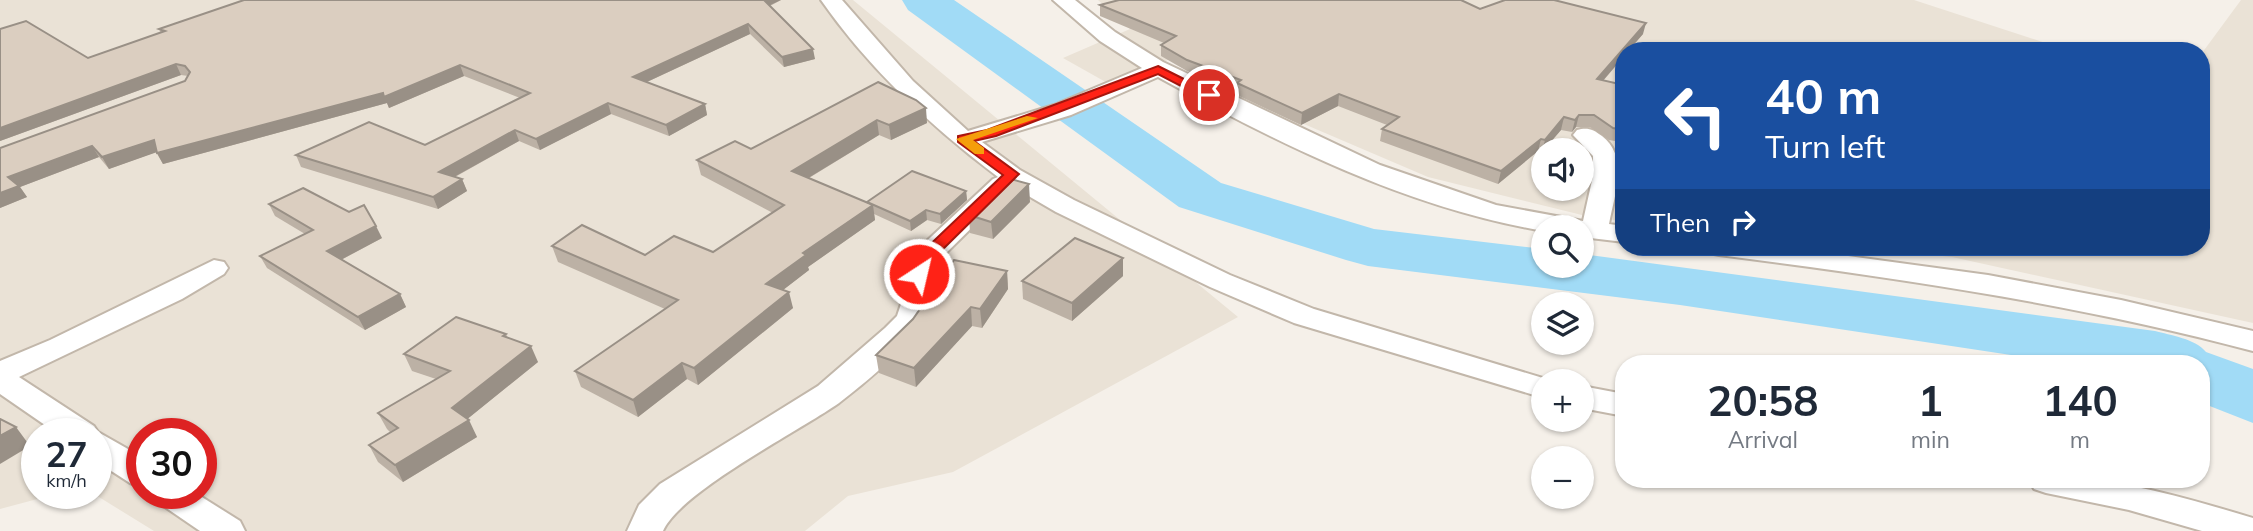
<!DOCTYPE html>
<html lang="en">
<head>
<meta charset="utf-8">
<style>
	body { margin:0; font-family:Mulish,sans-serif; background:#f2f2f3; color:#1f2937; height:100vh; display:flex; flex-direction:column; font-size:26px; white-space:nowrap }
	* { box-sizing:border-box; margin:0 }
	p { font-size:23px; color:#747a83 }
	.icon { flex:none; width:38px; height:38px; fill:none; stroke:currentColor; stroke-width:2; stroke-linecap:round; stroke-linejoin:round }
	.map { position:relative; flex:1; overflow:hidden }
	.drawer { position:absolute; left:1615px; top:355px; width:595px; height:133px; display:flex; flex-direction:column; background:#fff; border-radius:28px; box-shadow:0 2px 5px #0004 }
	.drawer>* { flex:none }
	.banner { position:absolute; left:1615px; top:42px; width:595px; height:214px; border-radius:28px; box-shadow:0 2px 5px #0004; background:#1a4fa0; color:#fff; overflow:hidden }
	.fabs { position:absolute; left:1531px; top:138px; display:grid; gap:14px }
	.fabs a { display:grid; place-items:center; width:63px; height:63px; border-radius:50%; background:#fff; box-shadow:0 2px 5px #0004; font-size:35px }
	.speed { position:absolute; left:21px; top:418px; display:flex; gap:14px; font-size:35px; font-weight:700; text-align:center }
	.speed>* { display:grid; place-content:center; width:91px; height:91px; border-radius:50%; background:#fff; box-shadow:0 2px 5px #0004; line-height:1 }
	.speed small { font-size:18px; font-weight:400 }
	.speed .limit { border:10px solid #d22; background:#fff; color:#111 }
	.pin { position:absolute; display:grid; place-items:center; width:60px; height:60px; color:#fff; margin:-30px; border:4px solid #fff; border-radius:50%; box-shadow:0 2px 7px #0007 }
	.me { position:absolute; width:77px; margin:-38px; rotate:35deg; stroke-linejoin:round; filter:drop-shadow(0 0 5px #0008) }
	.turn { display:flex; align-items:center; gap:24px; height:147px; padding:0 35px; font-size:32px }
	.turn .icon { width:91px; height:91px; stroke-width:2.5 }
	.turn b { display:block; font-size:49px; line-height:60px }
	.then { display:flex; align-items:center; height:66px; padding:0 35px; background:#0003; gap:14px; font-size:26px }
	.eta { display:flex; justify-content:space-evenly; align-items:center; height:119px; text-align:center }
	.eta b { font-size:42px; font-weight:700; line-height:49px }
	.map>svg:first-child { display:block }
	.residential { fill:#eae2d6; fill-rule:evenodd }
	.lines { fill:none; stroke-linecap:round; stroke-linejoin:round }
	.river { fill:#a1dbf6; fill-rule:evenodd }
	.street-casing { stroke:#c2b7aa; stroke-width:4 }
	.street { fill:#fff; fill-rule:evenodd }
	.wall { fill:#bcb1a5 }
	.shaded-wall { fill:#999086 }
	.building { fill:#dbcec0; stroke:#999086; stroke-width:2 }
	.route { fill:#ff2216; stroke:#a6160e; stroke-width:2 }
	.slow { fill:#f59e0b }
</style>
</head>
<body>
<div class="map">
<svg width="2253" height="531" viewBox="0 0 2253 531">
	<rect width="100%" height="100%" fill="#f5f0e9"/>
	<g class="residential">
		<path d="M0,0h853l385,317 -285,155 -105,24 -43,35h-651l-60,-37 2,-60h-59v60h19l-56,15zM142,434h59v60h-59z"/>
		<path d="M1098,0h816l156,51h-446v170l-30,-3 -166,-41 -164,-70 -87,-51 -66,29 -48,-27 67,-29zM1544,150h38v39h-38z"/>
		<path d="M2241,0h12v323l-301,-66 -96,-10h346v-194z"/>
	</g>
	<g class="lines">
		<path class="river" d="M902,0h52l267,183 153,46 170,20v17h38v-12l573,77c15,4 41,8 51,21l47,17v54l-51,-20v-39h-131l-391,-59 -312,-39 -22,-6 -167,-53 -271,-197z"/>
		<g class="street-casing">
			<g id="street">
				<path d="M821,0h21l71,81 55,50 86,-26 88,-37 -42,-27 -47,-41h22l40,32 48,30 217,103 116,40 87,16 10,-45v-20l-20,-21 4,-5c10,-3 16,-1 25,6 28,22 12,59 7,88l15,2v16l-42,-5v-9h-38v3c-136,-23 -267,-88 -386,-154l-87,38 -89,27 38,28 54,30 156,75 84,34 242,73h-12v16l-250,-75 -84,-36 -154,-75 -43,-25 -74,73c-9,21 -4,47 -18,66 -19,26 -57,58 -82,77 -40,28 -159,89 -176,128h-36l12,-26 21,-21 158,-98 67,-58 12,-12 5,-15 3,-27 11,-23 77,-72 5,-2c-66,-50 -129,-108 -177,-177z"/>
				<path d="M1705,247h77l206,28 133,25 132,31v20c-176,-47 -354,-73 -534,-96l-10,-2z"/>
				<path d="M214,260l10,2 4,6 -4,6 -42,25 -163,78 75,49 4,6 44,25v30l-12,-4 -34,-22v-27h-38l-58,-40v-33l50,-21z"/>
				<path d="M1582,386l42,8v22l-42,-8z"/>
				<path d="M2029,480c77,-7 150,16 224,38v13h-51l-73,-21 -83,-17 -12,-4z"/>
				<path d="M154,494h43l43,27 5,10h-45l-41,-28z"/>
			</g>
		</g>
		<use href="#street" class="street"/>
	</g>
	<g class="wall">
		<path d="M781,0l-11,6 45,53 -31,8 -34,-33 -103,48 58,22 2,11 -38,21 -58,-22 -71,36 -21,-9 -64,36 7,2 5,12 -29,18 -137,-42 -5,-12 129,-10 95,-47 -56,-22 -75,32 -2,-5 -224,61 -7,-12 -47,17 -10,-12 -79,30 7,10 -27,11v-60l185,-67 3,-5 -7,-1 -181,66v-112l88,29 73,-25 -2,-4z"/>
		<path d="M1100,5l380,4 163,25 -40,47 21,4v49l-3,8 -12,-2 -19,-13h-14l-4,5 -11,-2 -19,22 -4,-1 -40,33 -118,-43 2,-12 5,-4 -49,-19 -37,19 -64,-30v-4l-50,-20 -26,-15v-11l3,-2 -64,-27z"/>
		<path d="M878,82l49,41 -36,17 -12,-5 -70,43 58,24 99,-11 1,9 -26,24 -14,-4 -16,11 -37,-17 1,6 -67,47 1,3 -26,20 10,18 -95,77 -11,-6 -49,38 -57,-30 -6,-16 90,-62 -107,-47 -6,-16 93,9 68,-3 60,-39 -72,-38 -4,-15 54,-11z"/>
		<path d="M1030,202l-37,37 -23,-6 -1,-18z"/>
		<path d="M269,204l113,34 -41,22 59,34 6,13 -41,23 -98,-62 -7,-12 45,-22 -30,-18z"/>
		<path d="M1007,271l1,18 -26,39 -10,-2 -56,61 -37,-14 -3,-18z"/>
		<path d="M1123,276l-51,45 -49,-22 -1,-18z"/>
		<path d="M506,334l2,4 30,24 -71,57 10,18 -74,45 -25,-20 -9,-17 21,-13 -3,-3 -9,-16 58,-34 -24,-8 -8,-17z"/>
	</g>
	<g class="shaded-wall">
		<path d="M763,0h18l-17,8z"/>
		<path d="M1646,23l-3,11 -15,17h-4v5l-30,35 3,-12z"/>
		<path d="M748,24l2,10 -114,53 -3,-10z"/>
		<path d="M813,49l2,10 -31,8 -2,-10z"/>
		<path d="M176,64l5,11 -181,66v-13z"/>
		<path d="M460,65l4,11 -75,32 -2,-5 -224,61 -6,-11 226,-60z"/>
		<path d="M1339,94l-1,12 -37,19 1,-12z"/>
		<path d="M608,103l3,11 -71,36 -4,-11z"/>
		<path d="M705,104l2,11 -38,21 -3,-11z"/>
		<path d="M926,108l1,15 -36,17 -2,-15z"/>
		<path d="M1579,115l-3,12 -4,5 3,-12z"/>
		<path d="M1564,117l-3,13 -19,22 3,-12z"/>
		<path d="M877,120l2,15 -84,51 -3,-15z"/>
		<path d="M515,130l4,11 -76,42 -4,-11z"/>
		<path d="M1541,139l-3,12 -40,33 3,-13z"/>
		<path d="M154,140l6,11 -51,18 -7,-12z"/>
		<path d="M92,146l7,11 -79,30 7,10 -27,11v-15l8,-16z"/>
		<path d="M462,179l5,12 -29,18 -5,-12z"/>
		<path d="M1029,184l1,18 -37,37 -2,-17z"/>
		<path d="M966,191l1,9 -26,24 -1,-10z"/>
		<path d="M873,205l2,15 -67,47 1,3 -39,30 -4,-16 37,-31z"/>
		<path d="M926,210l1,10 -16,11 -1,-10z"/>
		<path d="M376,226l6,12 -49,26 -6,-13z"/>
		<path d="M1123,258v18l-51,45v-18z"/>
		<path d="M1007,271l1,18 -26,39 -2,-19z"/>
		<path d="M789,292l4,16 -95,77 -4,-17z"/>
		<path d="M400,294l6,13 -41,23 -7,-13z"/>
		<path d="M971,307l1,19 -56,61 -2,-19z"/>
		<path d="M531,346l7,16 -78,63 -8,-17z"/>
		<path d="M682,363l5,16 -49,38 -5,-17z"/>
		<path d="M469,420l8,17 -74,45 -8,-17z"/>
		<path d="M16,427l14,19 -30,18v-28z"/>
	</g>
	<g class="building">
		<path d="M244,0h520l49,49 -31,8 -34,-33 -115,53 72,27 -39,21 -58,-22 -72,36 -21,-9 -76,42 23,7 -29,18 -137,-42 73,-33 56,23 105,-52 -70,-28 -76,32 -1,-4 -226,60 -3,-13 -52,17 -10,-11 -84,31 11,9 -19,7v-45l185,-67 5,-9 -5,-6 -9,-2 -176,64v-99l26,-8 62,37 77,-27 -6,-2z"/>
		<path d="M1119,0h342l19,9 25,-9h49l92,23 -49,56 27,6v45l-11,-2 -19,-13h-15l-4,5 -11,-3 -19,23 -4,-1 -40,32 -119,-42 17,-12 -60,-23 -37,19 -65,-30 4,-3 -54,-20 -26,-15 15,-9 -76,-31z"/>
		<path d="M878,82l38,18 10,8 -37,17 -12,-5 -85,51 81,34 -70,48 3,2 -40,29 23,8 -95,76 -12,-5 -49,37 -58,-29 103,-71 -126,-54 30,-21 63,30 29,-19 39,16 71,-47 -87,-45 38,-19 16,8z"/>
		<path d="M912,171l54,20 -26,23 -14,-4 -16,11 -43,-19z"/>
		<path d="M1007,178l22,6 -38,38 -22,-7z"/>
		<path d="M303,188l46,24 15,-7 12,21 -49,25 73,43 -42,23 -98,-61 53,-26 -44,-26z"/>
		<path d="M1075,238l48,20 -51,45 -50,-22z"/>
		<path d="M954,260l53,11 -27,38 -9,-2 -57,61 -38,-13 37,-36z"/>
		<path d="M456,317l50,17 -3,2 28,10 -79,62 17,12 -74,45 -26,-20 29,-17 -20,-15 72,-42 -46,-17z"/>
		<path d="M0,419l16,8 -16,9z"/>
	</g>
	<path class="route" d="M1158,66l58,29 -12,3 -46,-24 -162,62 -22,5 45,33 -86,85 -8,18h-12l-2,-3 9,-20 83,-79 -45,-33v-6l29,-6z"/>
	<path class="slow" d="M1027,116l11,2 -65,22 11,8v6h-9l-19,-15z"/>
</svg>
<div class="fabs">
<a><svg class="icon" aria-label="sound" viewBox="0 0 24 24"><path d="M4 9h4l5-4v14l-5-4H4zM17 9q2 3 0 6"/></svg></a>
<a><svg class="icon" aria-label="search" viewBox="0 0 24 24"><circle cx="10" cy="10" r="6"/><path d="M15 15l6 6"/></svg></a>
<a><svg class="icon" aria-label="layers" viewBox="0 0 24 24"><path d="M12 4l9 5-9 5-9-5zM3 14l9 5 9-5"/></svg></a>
<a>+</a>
<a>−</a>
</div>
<div class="speed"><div>27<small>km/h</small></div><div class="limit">30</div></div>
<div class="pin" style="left:1209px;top:95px;background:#d93025"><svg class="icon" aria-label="arrive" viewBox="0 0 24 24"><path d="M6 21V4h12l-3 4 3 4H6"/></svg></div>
<svg class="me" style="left:919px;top:274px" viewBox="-20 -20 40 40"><circle r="17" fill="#ff2216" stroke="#fff" stroke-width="3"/><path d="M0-11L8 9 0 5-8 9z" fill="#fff"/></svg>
<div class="banner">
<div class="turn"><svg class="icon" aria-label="left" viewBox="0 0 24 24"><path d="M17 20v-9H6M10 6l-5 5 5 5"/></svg><div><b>40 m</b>Turn left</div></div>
<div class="then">Then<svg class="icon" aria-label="right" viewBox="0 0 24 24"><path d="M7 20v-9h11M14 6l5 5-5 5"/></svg></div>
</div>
<section class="drawer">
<div class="eta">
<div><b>20:58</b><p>Arrival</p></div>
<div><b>1</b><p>min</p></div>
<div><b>140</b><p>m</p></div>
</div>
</section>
</div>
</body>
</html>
